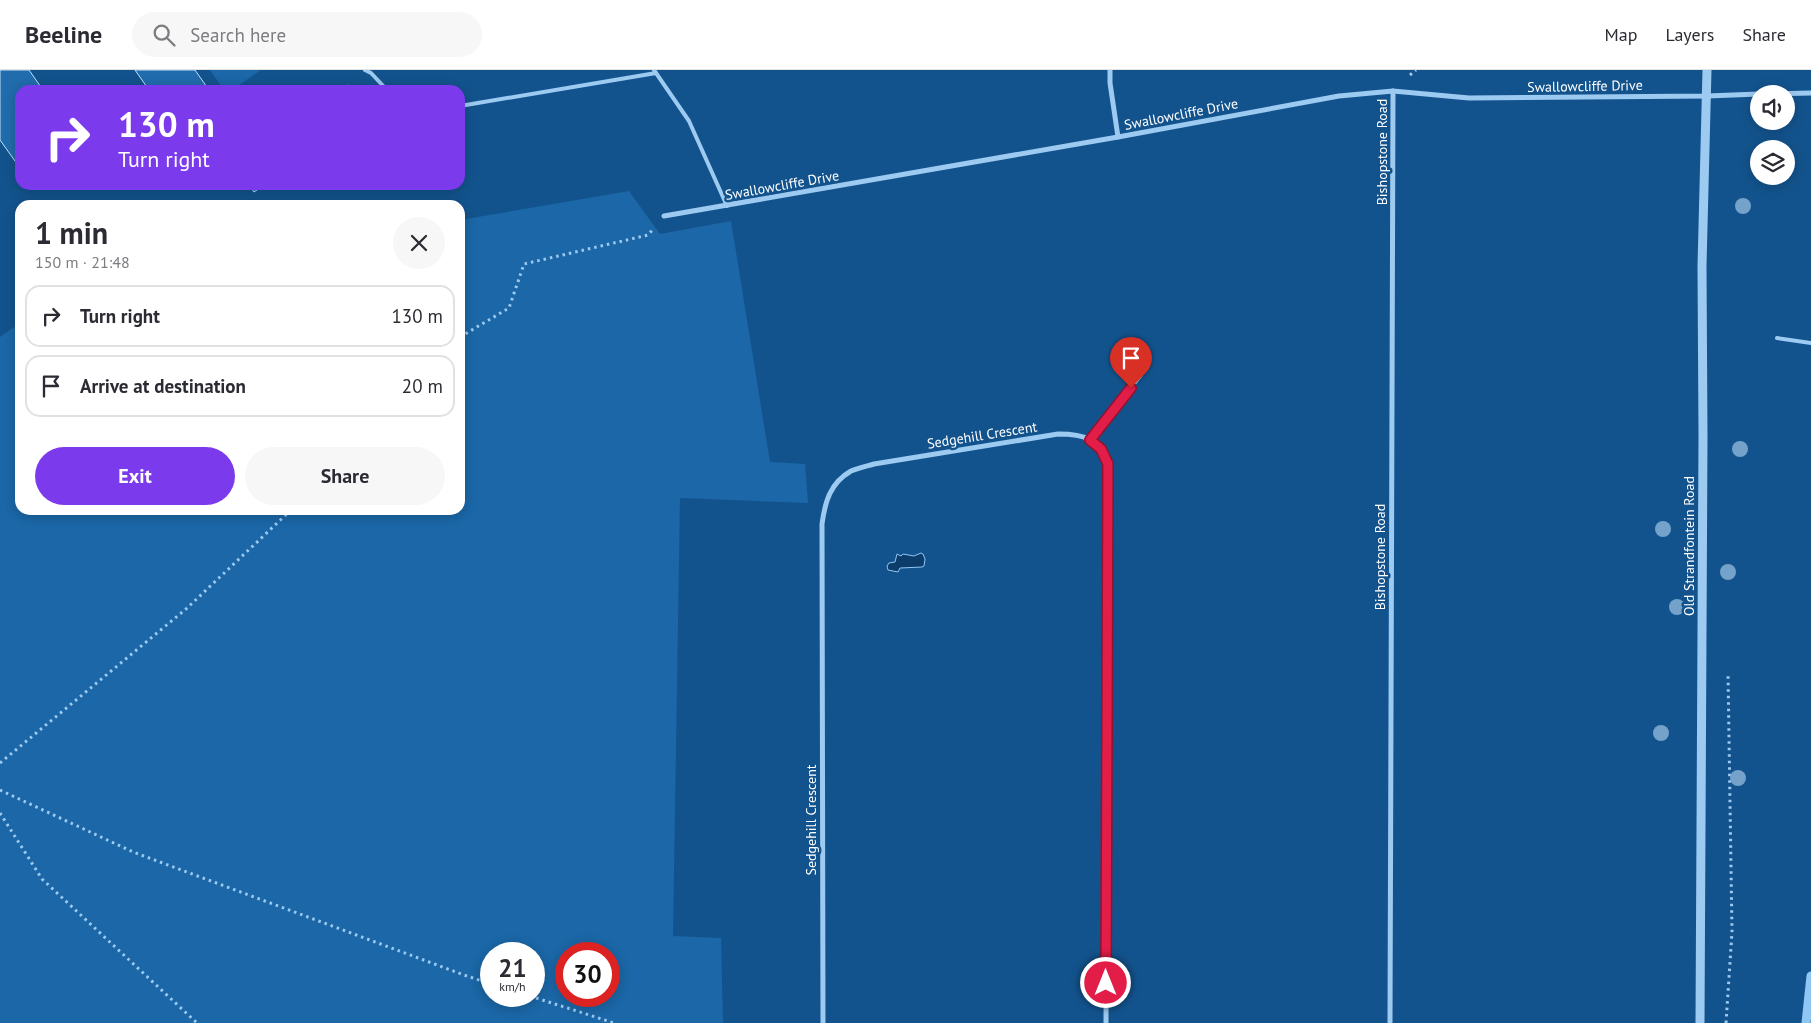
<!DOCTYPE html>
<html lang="en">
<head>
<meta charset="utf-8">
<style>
	body { margin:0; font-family:"PT Sans",sans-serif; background:#f7f7f7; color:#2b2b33; height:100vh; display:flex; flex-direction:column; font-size:19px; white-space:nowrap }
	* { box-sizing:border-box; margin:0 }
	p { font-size:16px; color:#7c7c81 }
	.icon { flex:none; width:28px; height:28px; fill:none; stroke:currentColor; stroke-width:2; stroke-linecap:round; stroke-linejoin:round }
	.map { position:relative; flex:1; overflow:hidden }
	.side { position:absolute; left:15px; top:130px; width:450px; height:315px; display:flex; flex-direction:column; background:#fff; border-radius:15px; box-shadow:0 2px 12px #0003 }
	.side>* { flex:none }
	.hud { position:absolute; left:15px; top:15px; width:450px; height:105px; border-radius:15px; box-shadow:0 2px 12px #0003; background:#7c3aed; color:#fff; overflow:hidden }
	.tools { position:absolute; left:1750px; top:15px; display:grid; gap:10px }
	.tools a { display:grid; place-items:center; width:45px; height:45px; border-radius:50%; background:#fff; box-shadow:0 2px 12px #0003; font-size:25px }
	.speed { position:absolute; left:480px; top:872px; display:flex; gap:10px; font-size:25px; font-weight:700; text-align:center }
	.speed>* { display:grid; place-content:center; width:65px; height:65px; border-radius:50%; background:#fff; box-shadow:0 2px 12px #0003; line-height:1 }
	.speed small { font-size:12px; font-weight:400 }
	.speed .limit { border:8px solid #d22; background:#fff; color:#111 }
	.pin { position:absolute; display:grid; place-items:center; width:42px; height:42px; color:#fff; margin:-51px -21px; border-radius:50% 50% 50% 0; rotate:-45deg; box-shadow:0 0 5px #0007 }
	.pin .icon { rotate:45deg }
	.me { position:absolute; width:55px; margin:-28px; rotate:0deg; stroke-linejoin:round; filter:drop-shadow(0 0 4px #0008) }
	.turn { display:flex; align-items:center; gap:18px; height:105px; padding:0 20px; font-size:22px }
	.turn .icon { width:65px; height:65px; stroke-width:2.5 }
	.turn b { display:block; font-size:35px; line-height:42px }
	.round { display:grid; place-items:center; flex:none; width:52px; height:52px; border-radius:26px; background:#f7f7f7 }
	.overview { display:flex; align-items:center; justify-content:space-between; height:85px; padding:0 20px }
	h1 { font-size:30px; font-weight:600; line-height:38px }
	.button { display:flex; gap:10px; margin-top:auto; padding:10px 20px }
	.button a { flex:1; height:58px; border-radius:30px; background:#7c3aed; color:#fff; font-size:20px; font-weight:600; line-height:58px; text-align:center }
	.button a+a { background:#f7f7f7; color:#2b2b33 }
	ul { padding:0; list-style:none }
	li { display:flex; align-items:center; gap:15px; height:62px; margin:0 10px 8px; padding:0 10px; border:2px solid #e1e1e2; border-radius:15px }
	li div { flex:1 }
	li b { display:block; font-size:19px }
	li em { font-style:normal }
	header { display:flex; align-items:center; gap:30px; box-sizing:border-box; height:70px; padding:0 25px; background:#fff; border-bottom:1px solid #e1e1e2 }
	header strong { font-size:24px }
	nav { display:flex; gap:28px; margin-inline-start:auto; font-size:18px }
	.search { width:350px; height:45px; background:#f7f7f7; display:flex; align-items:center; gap:12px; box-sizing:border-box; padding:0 18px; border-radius:28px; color:#7c7c81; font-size:19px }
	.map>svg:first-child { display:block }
	.green { fill:#1b67a7; fill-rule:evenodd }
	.water { fill:#0c3c6a; stroke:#8fc7f4 }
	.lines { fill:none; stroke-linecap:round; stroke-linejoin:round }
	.stream { stroke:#8fc7f4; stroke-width:9 }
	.building { fill:#216cad; stroke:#c4e2fc }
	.path { stroke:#9dcaf1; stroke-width:3; stroke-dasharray:2.5 4; stroke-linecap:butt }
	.service { stroke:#9dcaf1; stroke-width:4 }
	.minor { stroke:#9dcaf1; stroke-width:5 }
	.tertiary { stroke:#9dcaf1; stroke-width:9 }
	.tree { fill:#74a2ca }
	.route-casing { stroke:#92132f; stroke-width:12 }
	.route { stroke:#e11d48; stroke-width:9 }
	.labels { text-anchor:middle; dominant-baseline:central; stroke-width:5; stroke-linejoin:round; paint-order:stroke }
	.street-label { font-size:14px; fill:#fff; stroke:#13538d }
</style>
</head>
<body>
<header>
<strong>Beeline</strong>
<div class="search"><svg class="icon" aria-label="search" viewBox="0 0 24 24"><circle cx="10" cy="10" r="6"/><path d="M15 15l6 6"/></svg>Search here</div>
<nav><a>Map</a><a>Layers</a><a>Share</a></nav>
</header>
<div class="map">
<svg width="1811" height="953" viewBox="0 0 1811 953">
	<rect width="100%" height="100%" fill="#13538d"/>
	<g class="green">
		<path d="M210,0h51l-29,20h-8z"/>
		<path d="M629,121l31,43 71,-13 39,241 35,2 3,39 -128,-5 -7,438 48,2 2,85h-723v-686l20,-14v187h440v-290zM491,884h43v42h-43zM566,884h43v42h-43z"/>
	</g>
	<path class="water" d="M921,483l2,1 2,5 -1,7 -2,1 -22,1 -2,4 -10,-2 -1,-4 2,-3 6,-1 2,-8 4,2 2,-2 11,2z"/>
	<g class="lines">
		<path class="stream" d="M1806,953l5,-47"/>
	</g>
	<g class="building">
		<path d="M0,0h29l14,20h-23v78l-20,-28z"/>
		<path d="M135,0h60l14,20h-60z"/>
		<path d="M349,15l3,5h-11z"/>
		<path d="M249,115h15l-10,7z"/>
	</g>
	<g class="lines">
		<g class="path">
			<path d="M1410,5l6,-5"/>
			<path d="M460,267l49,-29 15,-44 124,-29 6,-7"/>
			<path d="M0,693l186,-154 105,-99"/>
			<path d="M0,720l133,62 331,123 27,9"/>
			<path d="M0,743l42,66 155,144"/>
			<path d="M530,926l84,27"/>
			<path d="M1726,953l6,-91 -4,-259"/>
		</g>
		<g class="service">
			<path d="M365,0l6,3 16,17"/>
			<path d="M654,0l35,51 38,85"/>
			<path d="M460,36l196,-33"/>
			<path d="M1777,268l34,5"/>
			<path d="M1090,370l51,-65"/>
		</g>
		<g class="minor">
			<path d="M1110,0v13l8,54"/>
			<path d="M1768,24l43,-1"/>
			<path d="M664,146l454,-79 221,-41 54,-5 76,7 238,-2 52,-2"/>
			<path d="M823,953l-1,-499c3,-22 8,-41 29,-53 7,-3 16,-5 23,-7l184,-30c28,0 38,4 50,30l-2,559"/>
			<path d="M1390,953l3,-932"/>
		</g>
		<path class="tertiary" d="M1700,953l3,-586 -1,-171 5,-196"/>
	</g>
	<g class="tree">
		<circle cx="1743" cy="136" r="8"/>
		<circle cx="1740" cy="379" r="8"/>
		<circle cx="1663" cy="459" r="8"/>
		<circle cx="1728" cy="502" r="8"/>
		<circle cx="1677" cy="537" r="8"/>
		<circle cx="1661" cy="663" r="8"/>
		<circle cx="1738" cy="708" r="8"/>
	</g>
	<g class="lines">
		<g class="route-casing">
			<path id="route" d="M1106,913l2,-519 -7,-15 -11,-9 41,-52"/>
		</g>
		<use href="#route" class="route"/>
	</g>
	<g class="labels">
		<g class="street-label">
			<text transform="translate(1585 16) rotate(-1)">Swallowcliffe Drive</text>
			<text transform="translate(1181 44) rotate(-11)">Swallowcliffe Drive</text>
			<text transform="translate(1382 82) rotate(-90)">Bishopstone Road</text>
			<text transform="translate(782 115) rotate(-10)">Swallowcliffe Drive</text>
			<text transform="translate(982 365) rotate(-9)">Sedgehill Crescent</text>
			<text transform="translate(1689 476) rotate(-90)">Old Strandfontein Road</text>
			<text transform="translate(1380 487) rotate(-90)">Bishopstone Road</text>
			<text transform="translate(811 750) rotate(-90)">Sedgehill Crescent</text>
		</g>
	</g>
</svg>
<div class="tools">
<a><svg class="icon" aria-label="sound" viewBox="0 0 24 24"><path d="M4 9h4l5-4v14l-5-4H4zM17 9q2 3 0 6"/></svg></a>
<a><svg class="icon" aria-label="layers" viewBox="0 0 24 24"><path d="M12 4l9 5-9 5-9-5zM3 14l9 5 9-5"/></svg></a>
</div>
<div class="speed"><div>21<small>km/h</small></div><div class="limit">30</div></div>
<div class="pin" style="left:1131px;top:318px;background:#d93025"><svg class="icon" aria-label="arrive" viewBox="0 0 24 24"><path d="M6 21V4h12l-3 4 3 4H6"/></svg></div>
<svg class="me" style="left:1106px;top:913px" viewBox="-20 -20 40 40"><circle r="17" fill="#e11d48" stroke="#fff" stroke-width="3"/><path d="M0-11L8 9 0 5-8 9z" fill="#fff"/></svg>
<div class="hud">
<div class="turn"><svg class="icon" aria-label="right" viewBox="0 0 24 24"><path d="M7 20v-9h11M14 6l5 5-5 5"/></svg><div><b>130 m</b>Turn right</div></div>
</div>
<section class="side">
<div class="overview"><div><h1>1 min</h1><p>150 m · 21:48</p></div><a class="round"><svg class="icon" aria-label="close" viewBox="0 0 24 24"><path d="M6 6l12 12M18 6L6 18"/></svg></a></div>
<ul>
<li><svg class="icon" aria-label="right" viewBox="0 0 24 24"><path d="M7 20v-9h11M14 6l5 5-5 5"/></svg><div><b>Turn right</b></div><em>130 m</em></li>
<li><svg class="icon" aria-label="arrive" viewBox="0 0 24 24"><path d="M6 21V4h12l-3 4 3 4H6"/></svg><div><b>Arrive at destination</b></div><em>20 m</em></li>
</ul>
<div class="button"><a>Exit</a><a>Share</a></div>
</section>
</div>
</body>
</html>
